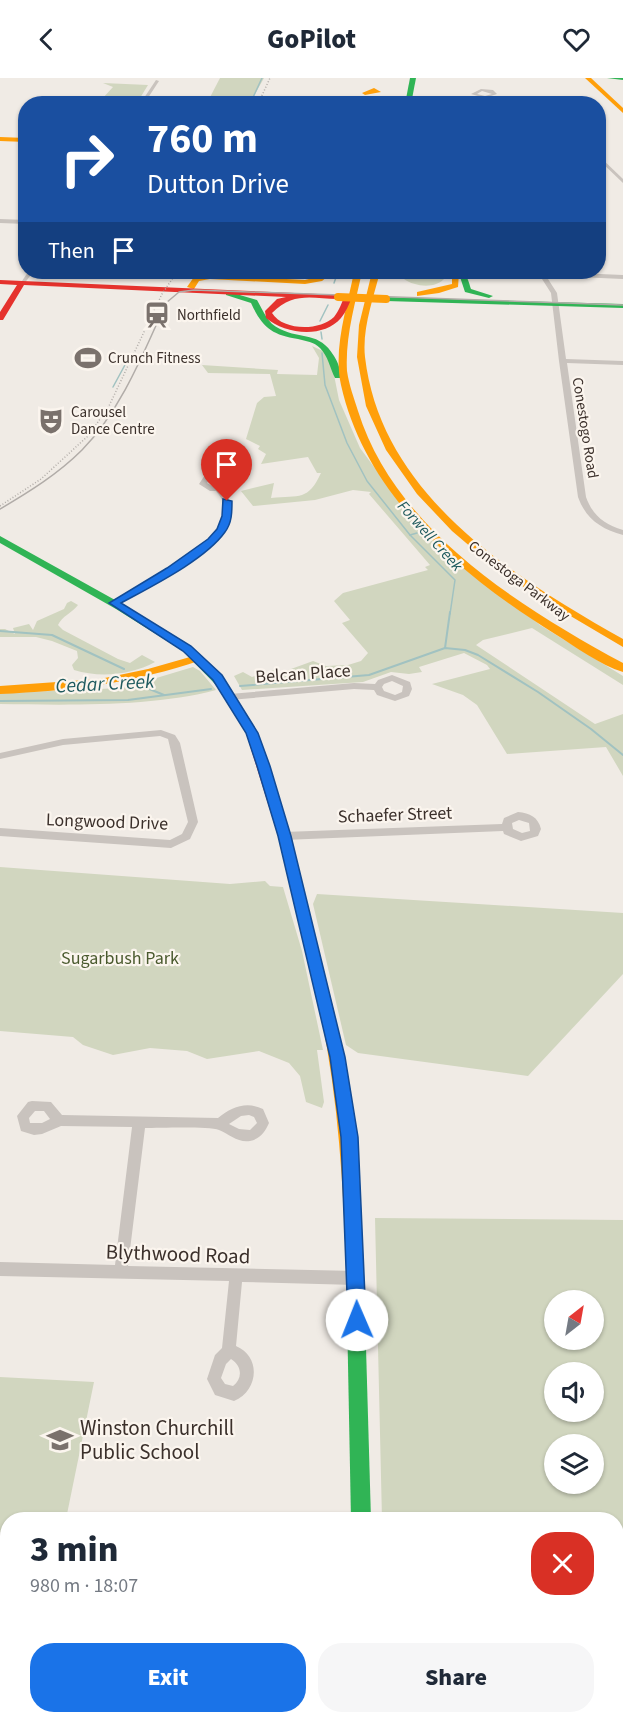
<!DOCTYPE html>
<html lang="en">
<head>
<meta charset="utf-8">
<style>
	body { margin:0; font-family:"Source Sans 3",sans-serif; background:#f6f6f7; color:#1f2937; height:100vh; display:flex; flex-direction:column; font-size:22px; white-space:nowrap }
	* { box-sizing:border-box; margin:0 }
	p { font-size:20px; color:#747a83 }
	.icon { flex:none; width:33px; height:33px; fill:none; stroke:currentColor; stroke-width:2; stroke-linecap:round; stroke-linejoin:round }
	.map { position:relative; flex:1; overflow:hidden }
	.sheet { position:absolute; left:0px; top:1434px; width:624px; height:212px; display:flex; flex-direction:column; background:#fff; border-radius:24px 24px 0 0; box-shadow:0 2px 4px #0004 }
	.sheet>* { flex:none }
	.hud { position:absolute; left:18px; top:18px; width:588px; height:183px; border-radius:24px; box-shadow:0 2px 4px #0004; background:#1a4fa0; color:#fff; overflow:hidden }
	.needle { width:39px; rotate:31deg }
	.buttons { position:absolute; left:544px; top:1212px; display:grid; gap:12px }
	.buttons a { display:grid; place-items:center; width:60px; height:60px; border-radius:50%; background:#fff; box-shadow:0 2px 4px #0004; font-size:30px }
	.pin { position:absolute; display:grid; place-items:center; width:51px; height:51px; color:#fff; margin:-62px -26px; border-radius:50% 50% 50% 0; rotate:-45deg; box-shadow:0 0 6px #0007 }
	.pin .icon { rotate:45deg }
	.me { position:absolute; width:66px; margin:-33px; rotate:359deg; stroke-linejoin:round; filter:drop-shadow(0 0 4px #0008) }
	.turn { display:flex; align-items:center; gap:21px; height:126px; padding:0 30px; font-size:27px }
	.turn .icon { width:78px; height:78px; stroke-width:2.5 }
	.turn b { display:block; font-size:42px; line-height:51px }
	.then { display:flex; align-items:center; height:57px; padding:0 30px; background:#0003; gap:12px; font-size:22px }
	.round { display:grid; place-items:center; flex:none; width:63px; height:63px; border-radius:24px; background:#f6f6f7 }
	.summary { display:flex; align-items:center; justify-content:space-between; height:102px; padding:0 30px }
	h1 { font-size:36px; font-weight:800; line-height:45px }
	.action { display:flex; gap:12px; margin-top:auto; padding:12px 30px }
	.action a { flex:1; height:69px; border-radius:24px; background:#1a73e8; color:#fff; font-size:24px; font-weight:800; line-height:69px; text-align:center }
	.action a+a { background:#f6f6f7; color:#1f2937 }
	header { display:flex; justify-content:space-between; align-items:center; height:78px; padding:0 30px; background:#fff; font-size:27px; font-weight:800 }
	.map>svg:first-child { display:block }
	.green { fill:#d1d6bf; fill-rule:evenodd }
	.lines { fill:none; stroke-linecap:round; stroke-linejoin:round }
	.stream-far1 { stroke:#a1c2c1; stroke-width:1.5 }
	.stream { stroke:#a1c2c1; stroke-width:2 }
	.street { fill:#c9c3be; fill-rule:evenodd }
	.fast { fill:#30b455; fill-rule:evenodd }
	.slow { fill:#ff9f0a; fill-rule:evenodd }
	.jam { fill:#e5322d; fill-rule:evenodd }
	.tram { stroke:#b1aca8; stroke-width:1.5 }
	.rail { stroke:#b1aca8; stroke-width:1.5; stroke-dasharray:1 2; stroke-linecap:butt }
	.slow-bridge { stroke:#ff9f0a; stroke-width:8 }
	.route { fill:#1a73e8; stroke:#114b97; stroke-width:1.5 }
	.labels { text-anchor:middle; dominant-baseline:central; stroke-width:4.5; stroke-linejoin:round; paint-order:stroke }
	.far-poi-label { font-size:15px; fill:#3b302b; stroke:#fbf5ee; text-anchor:start }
	.far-street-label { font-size:15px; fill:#3b302b; stroke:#fbf5ee }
	.far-water-label { font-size:16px; font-style:italic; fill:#1f5a5e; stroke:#fbf5ee }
	.street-label { font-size:18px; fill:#3b302b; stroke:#fbf5ee }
	.park-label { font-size:18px; fill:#4a5a2e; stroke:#fbf5ee }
	.water-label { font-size:20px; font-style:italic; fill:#1f5a5e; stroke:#fbf5ee }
	.near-street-label { font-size:21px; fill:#3b302b; stroke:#fbf5ee }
	.near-poi-label { font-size:21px; fill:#3b302b; stroke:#fbf5ee; text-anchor:start }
</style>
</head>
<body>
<header><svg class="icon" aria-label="back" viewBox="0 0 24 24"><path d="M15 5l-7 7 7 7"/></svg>GoPilot<svg class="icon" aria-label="heart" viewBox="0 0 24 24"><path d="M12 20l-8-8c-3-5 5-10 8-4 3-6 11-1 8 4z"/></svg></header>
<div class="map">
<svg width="623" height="1645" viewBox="0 0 623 1645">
	<rect width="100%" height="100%" fill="#f0ebe5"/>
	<g class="green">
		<path d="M220,0h44l-14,25h-43z"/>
		<path d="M103,5l45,2 -11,18h-43l2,-4h6l11,-12z"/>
		<path d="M408,194h32l5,6c-9,11 -30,9 -41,1v-4z"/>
		<path d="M312,268l13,6 8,18 6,30 21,48 54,73 126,104 83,51v9l-91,-57 -49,12 -7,5 119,79 28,-10v62l-17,-29 -99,7 -30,-49 -14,-10 -31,-11 58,-15 -3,-4 -23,-12 -45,14 3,5 -13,2 -18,-2 -28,10 -121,8 -8,-14 9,-4 9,5 25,-8 3,4 33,-12 13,5 22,-1 13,-4 7,-8 -26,-30 8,-3 -16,-19 9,-8 85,-23 -3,-3 5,-2 -61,-71 2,-2 -18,-2 -38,10 -62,6 -12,-15 33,-8 -3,15c29,-3 37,3 50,-25h-4l-9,-16 -47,7 5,-10 -8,-5 2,-3 -14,-7 11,-36 7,-6 12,-1 -6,-22 -62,-1 -6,-8 76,5 -1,4 40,1 2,-17z"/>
		<path d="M71,523l7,4c-6,8 -16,11 -20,20l5,5 55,29 12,4 12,-8 13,7c-24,13 -55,16 -81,8l-2,-5 6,-7 -1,-7 -25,-10 -16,-4h-36v-8h5l10,5 -2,-6 16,-4 4,6 4,-9 27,-12 3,-6z"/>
		<path d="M193,589l7,4 16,19c-63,17 -150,15 -216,14v-11l123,-5z"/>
		<path d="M0,789l230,17 35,-3 5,5 13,1 19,64 21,99h-6l7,52 -2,6 -16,-6 -6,-26 -11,-13 -30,-12 -52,8 -20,-8 -37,-3 -37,7 -30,-10 -10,-8 -73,-6z"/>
		<path d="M317,816l306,19v61l-95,102 -170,-23 -12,-8 -33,-141z"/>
		<path d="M375,1140l248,2v503h-236l-1,-7h230v-196l-234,-1zM555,1222h39v40h-39zM555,1294h39v40h-39zM555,1366h39v40h-39z"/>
		<path d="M0,1299l94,5 -28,137 -58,1 -1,13 -7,-1z"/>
	</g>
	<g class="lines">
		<g class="stream-far1">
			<path d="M250,26l12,-26"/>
			<path d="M334,205l4,-11"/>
			<path d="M320,243l8,-16"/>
			<path d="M321,254l1,7"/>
			<path d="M322,275l3,32 22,58 20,38 43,54 45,45 -5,34"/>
			<path d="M113,309l13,-24"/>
			<path d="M410,457l7,-2"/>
		</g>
		<g class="stream">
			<path d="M0,553l52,4 72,34"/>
			<path d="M445,570l5,-36"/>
			<path d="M240,608l129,-11 76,-27 20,2 13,5 60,37 53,37 32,26"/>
			<path d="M147,610l17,7"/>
			<path d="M0,623l128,-1 83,-11"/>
		</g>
		<g class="street">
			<path d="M156,2l3,1 -15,23h-4z"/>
			<path d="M481,11l12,1 4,4 -12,4 -14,-4zM482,13l10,3 -7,2 -8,-2z"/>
			<path d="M598,77l25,24v4l-25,-24z"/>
			<path d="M0,141l26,1v4l-26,-1z"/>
			<path d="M28,194h5l-9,12h-4z"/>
			<path d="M532,194h6l7,4 32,-3 46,2v4l-46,-2 -29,2 9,14 9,66 57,2v4l-56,-2 19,134c7,19 18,27 37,33v5c-22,-6 -37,-16 -45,-38l-19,-136 -8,-68 -9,-14z"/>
			<path d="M220,396l13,7 -5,8h-5c4,6 9,14 9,21 -5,38 -84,78 -115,95h-6v-4c28,-15 115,-58 113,-93 0,-7 -4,-12 -8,-17h-6l-11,-7 6,-9zM219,400l6,4 -2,3 -9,2 -7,-4 3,-4z"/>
			<path d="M392,597l18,7 2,7 -3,7 -14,5 -18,-6 -3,-5 -20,-1 -124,11 -4,-3 4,-3 124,-11 21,1 3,-4zM392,603l11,5 -1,6 -7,3 -11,-4 -2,-4 2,-3z"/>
			<path d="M161,652l14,5 5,8 18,79 -8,17 -19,9 -171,-12v-8l170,12 12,-6 6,-12 -20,-83 -8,-3 -97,9 -63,14v-6l63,-14z"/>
			<path d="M518,734c12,1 20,5 23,17l-3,7 -17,5 -17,-7 -1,-3 -219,9 -5,-4 5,-4 218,-8 2,-6zM519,742l10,3 1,8 -8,2 -9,-4 -1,-6z"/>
			<path d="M32,1023l19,1 11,13 156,3c14,-11 28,-17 45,-9l6,14c-4,9 -9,16 -19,18 -12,2 -21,-7 -31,-11 -10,-4 -60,-2 -74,-2l-17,138 228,5 5,2 2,5 -2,5 -5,2 -114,-3 -6,64c26,11 22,45 -2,55l-19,-6 -8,-16 8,-24 7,-7 7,-67 -229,-5v-14l115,3 17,-138 -71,-1 -19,8 -8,1 -13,-4 -4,-15 11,-14zM35,1033h9l6,8 -8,4h-12l-1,-5zM249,1037l5,2 3,6 -7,7 -11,-1 -10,-5 12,-8zM231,1281c11,7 12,19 2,27l-8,-2 -4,-6 5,-14z"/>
			<path d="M0,1506l8,1v16l-8,-1z"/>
			<path d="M163,1638h16v7h-18z"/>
		</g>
		<g class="fast">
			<path d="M410,0h6l-5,26h-6z"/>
			<path d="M607,0h16v2z"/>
			<path d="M455,194c12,0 13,7 16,17l22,7 -4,2 -24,-6 -5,-15z"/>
			<path d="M226,213l31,9c7,12 10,23 23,29 22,11 39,2 54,27 4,6 7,15 7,22h-6c-5,-10 -7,-22 -15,-30 -6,-6 -14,-7 -22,-9 -26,-4 -36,-12 -47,-36l-25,-8z"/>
			<path d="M383,219l240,7v4l-237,-7 -4,-2z"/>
			<path d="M0,458l124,69 67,42 34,33v6h-8l-34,-35 -67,-42 -116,-66z"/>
			<path d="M356,1226l6,3 3,6 6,207h-20l-4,-207 3,-6z"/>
		</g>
		<g class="slow">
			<path d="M585,0h6l32,30v5z"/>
			<path d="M374,10l7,4 -16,3 -3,-2z"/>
			<path d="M0,59l26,1v4l-26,-1z"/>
			<path d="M325,194h8l-11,9 -17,3 -95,-5 -11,2 -5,8 -7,-2 7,-10 16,-2 95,5 12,-3z"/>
			<path d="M354,194h8c-7,32 -17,66 -15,99 2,14 7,27 11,40 37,119 162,196 265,252v9c-23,-7 -47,-25 -68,-38 -93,-58 -189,-137 -214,-249 -8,-37 6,-77 13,-113z"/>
			<path d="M372,194h8c-7,27 -18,57 -15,85 16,138 148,220 258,282v8l-88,-52 -43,-30 -40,-34 -35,-37 -31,-44 -20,-44 -9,-49 2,-32z"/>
			<path d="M447,194l12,1 -1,14 -19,6 -22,3v-4l35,-8v-8z"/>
			<path d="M197,577l6,3 -2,2c-66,23 -132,31 -201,34v-8l100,-7 48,-10z"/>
			<path d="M327,927l5,2 2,4c22,100 28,200 31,302l-3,6 -6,3 -6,-3 -3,-6c-2,-102 -6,-202 -27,-302l2,-4z"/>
		</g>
		<g class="jam">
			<path d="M0,202l341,15v4h-3c-28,-1 -45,-7 -66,14 11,18 48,18 62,4 5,-6 8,-15 11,-22l7,2c-3,7 -6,15 -11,21 -18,21 -56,16 -75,0l-1,-7 12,-12 9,-2 -262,-12 -21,35h-3v-8l17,-27 -17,-1z"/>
			<path d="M221,601l4,1 33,53 32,103 44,175 -2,4 -5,2 -5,-2 -2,-4 -42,-175 -32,-103 -31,-50z"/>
			<rect x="353" y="1638" width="22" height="7"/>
		</g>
		<path class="tram" d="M0,431c29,-17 58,-35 82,-59 39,-40 61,-96 84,-147l13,-11 15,-2 429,15"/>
		<g class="rail">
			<path d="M258,26l12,-26"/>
			<path d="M0,428l41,-27 48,-44 20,-29 53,-112 15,-22"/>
		</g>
		<path class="slow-bridge" d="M338,219l48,2"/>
	</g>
	<path class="route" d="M223,421l9,2c0,11 0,22 -7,31 -20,28 -73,54 -104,71l70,43 31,29 36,58 12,33 21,70 54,221 13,80 8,183 -3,7 -6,2 -7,-2 -2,-7 -7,-183 -11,-80 -52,-221 -21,-70 -11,-33 -33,-53 -30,-29 -74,-48 58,-35 41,-29 9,-10 5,-13z"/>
	<defs>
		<g id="station-bare" transform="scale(2.07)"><path d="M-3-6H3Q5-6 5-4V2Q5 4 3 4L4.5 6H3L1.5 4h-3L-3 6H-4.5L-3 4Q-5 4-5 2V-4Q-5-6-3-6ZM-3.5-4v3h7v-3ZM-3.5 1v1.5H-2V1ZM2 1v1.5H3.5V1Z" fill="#7a716c" stroke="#fbf5ee" stroke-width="2.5" paint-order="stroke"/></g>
		<g id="stadium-bare" transform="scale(2.07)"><path d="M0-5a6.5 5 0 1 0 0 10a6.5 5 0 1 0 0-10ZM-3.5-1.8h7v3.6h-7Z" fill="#7a716c" stroke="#fbf5ee" stroke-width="2.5" paint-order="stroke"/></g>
		<g id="theatre-bare" transform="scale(2.07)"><path d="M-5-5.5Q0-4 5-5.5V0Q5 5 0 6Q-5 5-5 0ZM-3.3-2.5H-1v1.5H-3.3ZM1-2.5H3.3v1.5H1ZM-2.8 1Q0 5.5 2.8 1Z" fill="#7a716c" stroke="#fbf5ee" stroke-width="2.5" paint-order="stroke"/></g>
		<g id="school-bare" transform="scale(2.07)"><path d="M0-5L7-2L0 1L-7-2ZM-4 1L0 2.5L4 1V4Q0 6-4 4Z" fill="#7a716c" stroke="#fbf5ee" stroke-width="2.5" paint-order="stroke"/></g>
	</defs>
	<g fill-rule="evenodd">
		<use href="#station-bare" x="157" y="237"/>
		<use href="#stadium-bare" x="88" y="280"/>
		<use href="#theatre-bare" x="51" y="343"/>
		<use href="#school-bare" x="60" y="1362"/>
	</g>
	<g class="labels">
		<g class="far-poi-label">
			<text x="177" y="237">Northfield</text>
			<text x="108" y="280">Crunch Fitness</text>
			<text x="71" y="334">Carousel<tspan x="71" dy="17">Dance Centre</tspan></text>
		</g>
		<g class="far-street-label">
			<text transform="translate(585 350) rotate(81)">Conestogo Road</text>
			<text transform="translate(519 503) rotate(37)">Conestoga Parkway</text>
		</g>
		<g class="far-water-label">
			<text transform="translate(430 458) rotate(48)">Forwell Creek</text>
		</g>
		<g class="street-label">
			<text transform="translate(303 596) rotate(-4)">Belcan Place</text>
			<text transform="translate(395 737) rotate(-2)">Schaefer Street</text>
			<text transform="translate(107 744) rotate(2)">Longwood Drive</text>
		</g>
		<g class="park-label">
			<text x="120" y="880">Sugarbush Park</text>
		</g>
		<g class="water-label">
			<text transform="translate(105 606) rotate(-3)">Cedar Creek</text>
		</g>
		<g class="near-street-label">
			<text transform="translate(178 1176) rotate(2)">Blythwood Road</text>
		</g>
		<g class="near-poi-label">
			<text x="80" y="1350">Winston Churchill<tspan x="80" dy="24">Public School</tspan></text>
		</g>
	</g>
</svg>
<div class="buttons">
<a><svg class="needle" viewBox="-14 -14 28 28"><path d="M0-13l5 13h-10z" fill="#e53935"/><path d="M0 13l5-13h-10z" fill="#747a83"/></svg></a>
<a><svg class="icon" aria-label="sound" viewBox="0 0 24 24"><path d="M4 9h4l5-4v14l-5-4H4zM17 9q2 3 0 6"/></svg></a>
<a><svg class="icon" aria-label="layers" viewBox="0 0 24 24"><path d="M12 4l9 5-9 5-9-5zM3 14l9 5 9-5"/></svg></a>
</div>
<div class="pin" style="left:227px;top:423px;background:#d93025"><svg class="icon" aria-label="arrive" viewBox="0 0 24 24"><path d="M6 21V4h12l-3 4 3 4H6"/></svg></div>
<svg class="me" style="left:357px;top:1242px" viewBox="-20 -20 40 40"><circle r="19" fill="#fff"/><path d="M0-13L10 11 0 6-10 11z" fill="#1a73e8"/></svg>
<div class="hud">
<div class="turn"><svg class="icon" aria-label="right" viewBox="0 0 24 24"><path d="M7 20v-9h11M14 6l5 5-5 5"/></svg><div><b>760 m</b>Dutton Drive</div></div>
<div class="then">Then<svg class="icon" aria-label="arrive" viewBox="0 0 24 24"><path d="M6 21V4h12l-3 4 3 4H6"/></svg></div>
</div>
<section class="sheet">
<div class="summary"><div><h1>3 min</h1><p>980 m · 18:07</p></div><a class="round" style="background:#d93025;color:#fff"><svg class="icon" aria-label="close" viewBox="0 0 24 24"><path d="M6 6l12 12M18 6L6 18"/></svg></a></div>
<div class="action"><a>Exit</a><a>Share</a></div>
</section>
</div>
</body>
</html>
